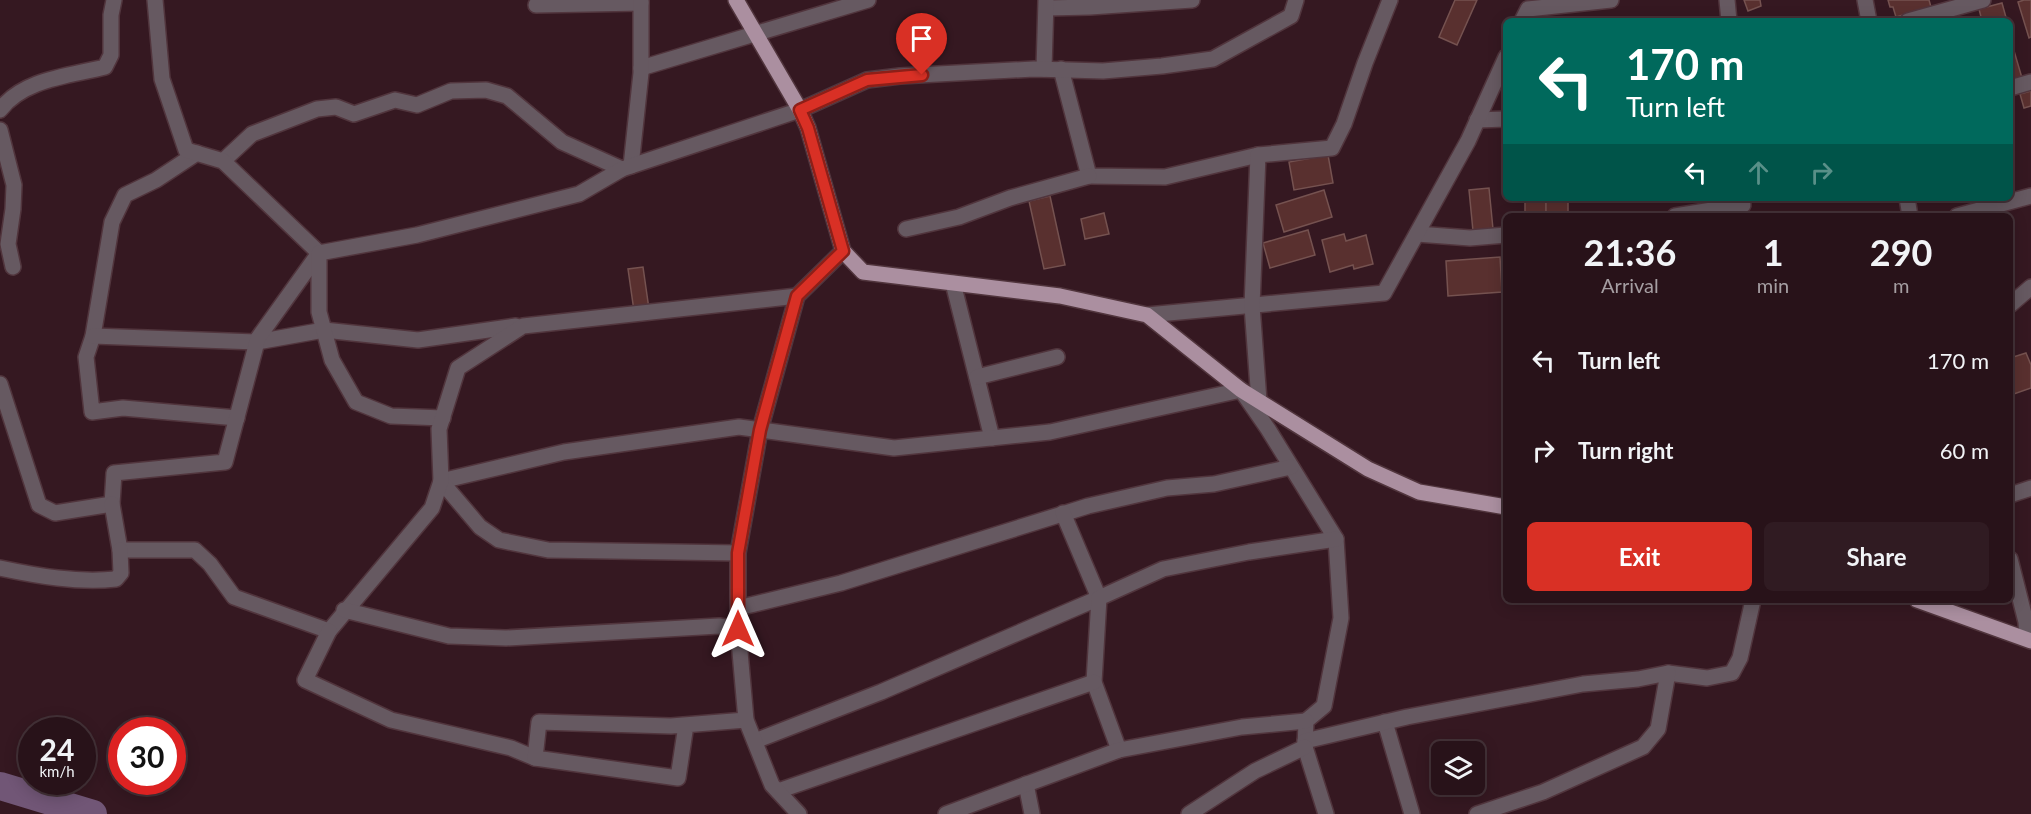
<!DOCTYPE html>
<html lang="en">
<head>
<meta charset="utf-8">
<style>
	body { margin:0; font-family:Lato,sans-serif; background:#301b22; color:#f1f3f6; height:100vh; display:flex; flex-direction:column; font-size:22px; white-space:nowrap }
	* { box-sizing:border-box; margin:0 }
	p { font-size:20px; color:#a59ea2 }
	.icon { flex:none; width:33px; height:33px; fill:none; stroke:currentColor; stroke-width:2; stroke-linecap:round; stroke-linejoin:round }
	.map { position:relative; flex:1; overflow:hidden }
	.side { position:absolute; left:1503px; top:213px; width:510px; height:390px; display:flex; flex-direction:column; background:#281219; border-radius:9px; box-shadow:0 3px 15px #0003,0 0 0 2px #443238 }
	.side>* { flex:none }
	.top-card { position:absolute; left:1503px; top:18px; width:510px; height:183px; border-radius:9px; box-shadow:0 3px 15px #0003,0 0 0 2px #443238; background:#00695c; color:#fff; overflow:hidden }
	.buttons { position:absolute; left:1431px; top:741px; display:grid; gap:12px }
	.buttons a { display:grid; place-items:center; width:54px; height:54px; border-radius:9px; background:#281219; box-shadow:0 3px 15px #0003,0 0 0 2px #443238; font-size:30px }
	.speed { position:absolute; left:18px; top:717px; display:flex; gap:12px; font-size:30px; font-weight:700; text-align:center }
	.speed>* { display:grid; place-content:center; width:78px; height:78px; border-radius:50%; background:#281219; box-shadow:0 3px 15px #0003,0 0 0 2px #443238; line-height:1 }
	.speed small { font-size:15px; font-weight:400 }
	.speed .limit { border:9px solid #d22; background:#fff; color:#111 }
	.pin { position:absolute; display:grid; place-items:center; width:51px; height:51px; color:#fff; margin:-62px -26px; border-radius:50% 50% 50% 0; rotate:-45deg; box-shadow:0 0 6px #0007 }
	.pin .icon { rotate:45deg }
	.me { position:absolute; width:66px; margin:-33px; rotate:0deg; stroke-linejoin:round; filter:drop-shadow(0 0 4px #0008) }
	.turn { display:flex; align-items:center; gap:21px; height:126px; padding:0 24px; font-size:27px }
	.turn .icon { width:78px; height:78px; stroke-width:2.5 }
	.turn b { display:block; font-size:42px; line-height:51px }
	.lanes { display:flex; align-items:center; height:57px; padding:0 24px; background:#0003; justify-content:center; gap:30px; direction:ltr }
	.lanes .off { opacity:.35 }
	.eta { display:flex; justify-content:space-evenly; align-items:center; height:102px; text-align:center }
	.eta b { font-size:36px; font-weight:700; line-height:42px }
	.primary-button { display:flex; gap:12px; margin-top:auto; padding:12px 24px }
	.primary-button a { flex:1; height:69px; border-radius:9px; background:#d93025; color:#fff; font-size:24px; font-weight:700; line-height:69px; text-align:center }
	.primary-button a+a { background:#301b22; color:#f1f3f6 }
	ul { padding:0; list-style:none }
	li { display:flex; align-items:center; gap:18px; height:90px; padding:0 24px }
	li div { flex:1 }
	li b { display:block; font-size:22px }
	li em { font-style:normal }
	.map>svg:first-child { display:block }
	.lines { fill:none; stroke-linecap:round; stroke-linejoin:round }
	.river { stroke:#715676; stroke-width:28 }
	.building { fill:#59302f; stroke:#755250; stroke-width:1.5 }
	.minor-casing { stroke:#51353d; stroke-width:18 }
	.major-casing { stroke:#51353d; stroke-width:18 }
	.minor { stroke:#665961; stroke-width:15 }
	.major { stroke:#ab8fa0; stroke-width:15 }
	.route-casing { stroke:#8d1f18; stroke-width:15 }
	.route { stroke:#d93025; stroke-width:10 }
</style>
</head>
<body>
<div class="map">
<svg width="2031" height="814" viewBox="0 0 2031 814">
	<rect width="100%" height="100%" fill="#351821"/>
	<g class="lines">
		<path class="river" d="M0,786l93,28"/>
	</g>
	<g class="building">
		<path d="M1455,0h22l-20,45 -18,-8z"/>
		<path d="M1744,0h16l1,6 -13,5z"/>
		<path d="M1888,0h41l2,7 -35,10 -3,-10h-3z"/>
		<path d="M2024,0h7v37l-2,1 -11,-36z"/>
		<path d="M2002,3l5,18h-25l-3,-12z"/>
		<path d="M2012,44l10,34 -12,4v-37z"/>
		<path d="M2031,91v15l-7,2 -4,-14z"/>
		<path d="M1328,155l5,28 -39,7 -5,-28z"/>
		<path d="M1489,188l4,41 -20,2 -4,-41z"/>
		<path d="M1324,190l8,27 -48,15 -8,-27z"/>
		<path d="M1050,196l15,69 -21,4 -15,-68z"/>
		<rect x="1525" y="198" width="21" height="18"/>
		<rect x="1546" y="198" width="22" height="18"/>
		<path d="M1104,213l5,21 -24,5 -4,-20z"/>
		<path d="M1308,230l7,25 -45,13 -7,-25z"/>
		<path d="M1344,234l2,7 20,-6 7,29 -19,5 -1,-4 -23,7 -8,-32z"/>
		<path d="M1500,257l2,35 -54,4 -2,-35z"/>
		<path d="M643,267l6,42 -15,2 -6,-42z"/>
		<path d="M2026,353l5,12v23l-20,7 -1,-37z"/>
	</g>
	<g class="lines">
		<g class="minor-casing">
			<g id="minor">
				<path d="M1727,0l2,21"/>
				<path d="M1865,0l4,21"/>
				<path d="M536,5l105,-2"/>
				<path d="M1047,8l43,-1 102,-7"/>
				<path d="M1522,21l6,-12 83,-9"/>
				<path d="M1908,21l75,-21"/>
				<path d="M641,68l227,-68"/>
				<path d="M1044,69l2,-69"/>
				<path d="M1061,69l28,107 76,1 93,-22"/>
				<path d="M2010,88l21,-6"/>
				<path d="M0,110c23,-31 69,-34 105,-43l6,-12v-40l3,-15"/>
				<path d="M1477,120l29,-1"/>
				<path d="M0,130l14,55 -1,24 -5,35 5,23"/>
				<path d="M197,153l-41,27 -31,15 -13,27 -19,114 -7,21 6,55 31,-4 114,10"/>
				<path d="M223,161l29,-27 65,-25 19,-2 18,7 41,-14 22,5 34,-14 35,-1 21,6 55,46 60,27"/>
				<path d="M631,166l10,-93v-73"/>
				<path d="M1907,198l3,18"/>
				<path d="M1675,216l68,-11"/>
				<path d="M1957,216l74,-20"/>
				<path d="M906,229l53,-12 51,-19 79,-22"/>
				<path d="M1417,234l53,4 36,-3"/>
				<path d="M953,283l39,155"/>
				<path d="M2010,305l21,-18"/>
				<path d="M1147,315l237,-22 84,-152 38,-84"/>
				<path d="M93,336l164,6 67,-12 94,10 98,-14"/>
				<path d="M977,377l80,-20"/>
				<path d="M0,384l39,121 16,8 57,-9 2,-31 111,-11 33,-124 61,-85 -96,-92 -37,-11 -24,-71 -7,-79"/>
				<path d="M1259,401l-7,-95 6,-151 74,-7 12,-24 21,-61 25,-63"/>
				<path d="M443,418l-52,-2 -35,-14 -24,-42 -13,-48v-59l98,-18 162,-41 43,-25 178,-59 67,-30 33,-4 134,-7 69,2 59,-5 51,-7 78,-43 5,-16"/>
				<path d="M441,481l123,-29 175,-25 155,21 156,-16 191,-42 27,39 68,110 5,79 -17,88 -18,15 -1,26 21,67"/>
				<path d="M441,481l39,46 19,13 49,10 190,3"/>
				<path d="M2010,495l21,-7"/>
				<path d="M112,504l8,46h75l15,14 24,33 95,34 103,-123 9,-27 -2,-52 19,-61 65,-42 274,-30"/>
				<path d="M2010,559l16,63 1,17"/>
				<path d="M0,568c38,8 77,15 116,11l5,-6 -1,-23"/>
				<path d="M738,608l103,-25 247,-77 79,-18 47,-4 77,-17"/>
				<path d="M344,610l105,26 57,2 213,-12 19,3"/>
				<path d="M329,631l-24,49 86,40 120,28 24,10"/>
				<path d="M1668,673l39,5 25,-5 8,-15 13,-58"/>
				<path d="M1385,722l27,92"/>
				<path d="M686,725l-8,53 -143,-20 4,-36 132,4 75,-6"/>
				<path d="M755,741l126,-49 218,-94 -36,-85"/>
				<path d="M1305,741l102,-24 176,-33 55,-5 30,-6 -10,56 -15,18 -100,45 -66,22"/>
				<path d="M1119,750l-25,-68 5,-84 64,-29 86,-17 87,-13"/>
				<path d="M1026,784l6,30"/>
				<path d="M778,791l316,-109"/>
				<path d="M799,814l-27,-29 -26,-65 -8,-91v-76l22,-123 37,-134 46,-45"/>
				<path d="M946,814l173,-64 123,-23 64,-6"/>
				<path d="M1189,814l66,-43 50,-24"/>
			</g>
		</g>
		<g class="major-casing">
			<g id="major">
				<path d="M736,0l64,110 8,18 35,123 20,21 197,24 87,19 94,75 127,79 51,23 87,15"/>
				<path d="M1917,600l114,41"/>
			</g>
		</g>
		<use href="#minor" class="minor"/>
		<use href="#major" class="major"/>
	</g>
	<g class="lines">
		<g class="route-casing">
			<path id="route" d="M738,629v-76l22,-123 12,-44 25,-90 46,-45 -35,-123 -8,-18 67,-30 55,-5"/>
		</g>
		<use href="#route" class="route"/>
	</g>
</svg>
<div class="buttons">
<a><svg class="icon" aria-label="layers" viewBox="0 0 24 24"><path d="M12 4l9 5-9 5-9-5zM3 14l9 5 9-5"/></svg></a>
</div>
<div class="speed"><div>24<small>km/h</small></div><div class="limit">30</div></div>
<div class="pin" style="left:922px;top:75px;background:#d93025"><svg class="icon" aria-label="arrive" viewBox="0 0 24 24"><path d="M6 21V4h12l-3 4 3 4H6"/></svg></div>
<svg class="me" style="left:738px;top:629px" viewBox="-20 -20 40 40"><path d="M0-17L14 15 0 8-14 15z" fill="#d93025" stroke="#fff" stroke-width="4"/></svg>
<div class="top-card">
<div class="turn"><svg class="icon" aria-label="left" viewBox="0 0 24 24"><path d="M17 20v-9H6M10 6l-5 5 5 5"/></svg><div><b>170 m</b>Turn left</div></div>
<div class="lanes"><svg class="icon" aria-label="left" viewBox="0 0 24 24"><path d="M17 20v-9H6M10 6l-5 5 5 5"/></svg><svg class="icon off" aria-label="ahead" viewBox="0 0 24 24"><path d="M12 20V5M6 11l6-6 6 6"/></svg><svg class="icon off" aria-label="right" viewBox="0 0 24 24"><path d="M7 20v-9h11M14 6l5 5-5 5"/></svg></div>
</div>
<section class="side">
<div class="eta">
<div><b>21:36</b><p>Arrival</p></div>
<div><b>1</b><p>min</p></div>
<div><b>290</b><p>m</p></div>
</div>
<ul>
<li><svg class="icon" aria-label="left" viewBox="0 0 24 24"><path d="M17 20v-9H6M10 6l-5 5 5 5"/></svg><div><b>Turn left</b></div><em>170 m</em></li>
<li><svg class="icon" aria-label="right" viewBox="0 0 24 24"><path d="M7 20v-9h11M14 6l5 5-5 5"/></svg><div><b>Turn right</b></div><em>60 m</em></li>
</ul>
<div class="primary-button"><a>Exit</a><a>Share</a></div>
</section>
</div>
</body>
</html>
